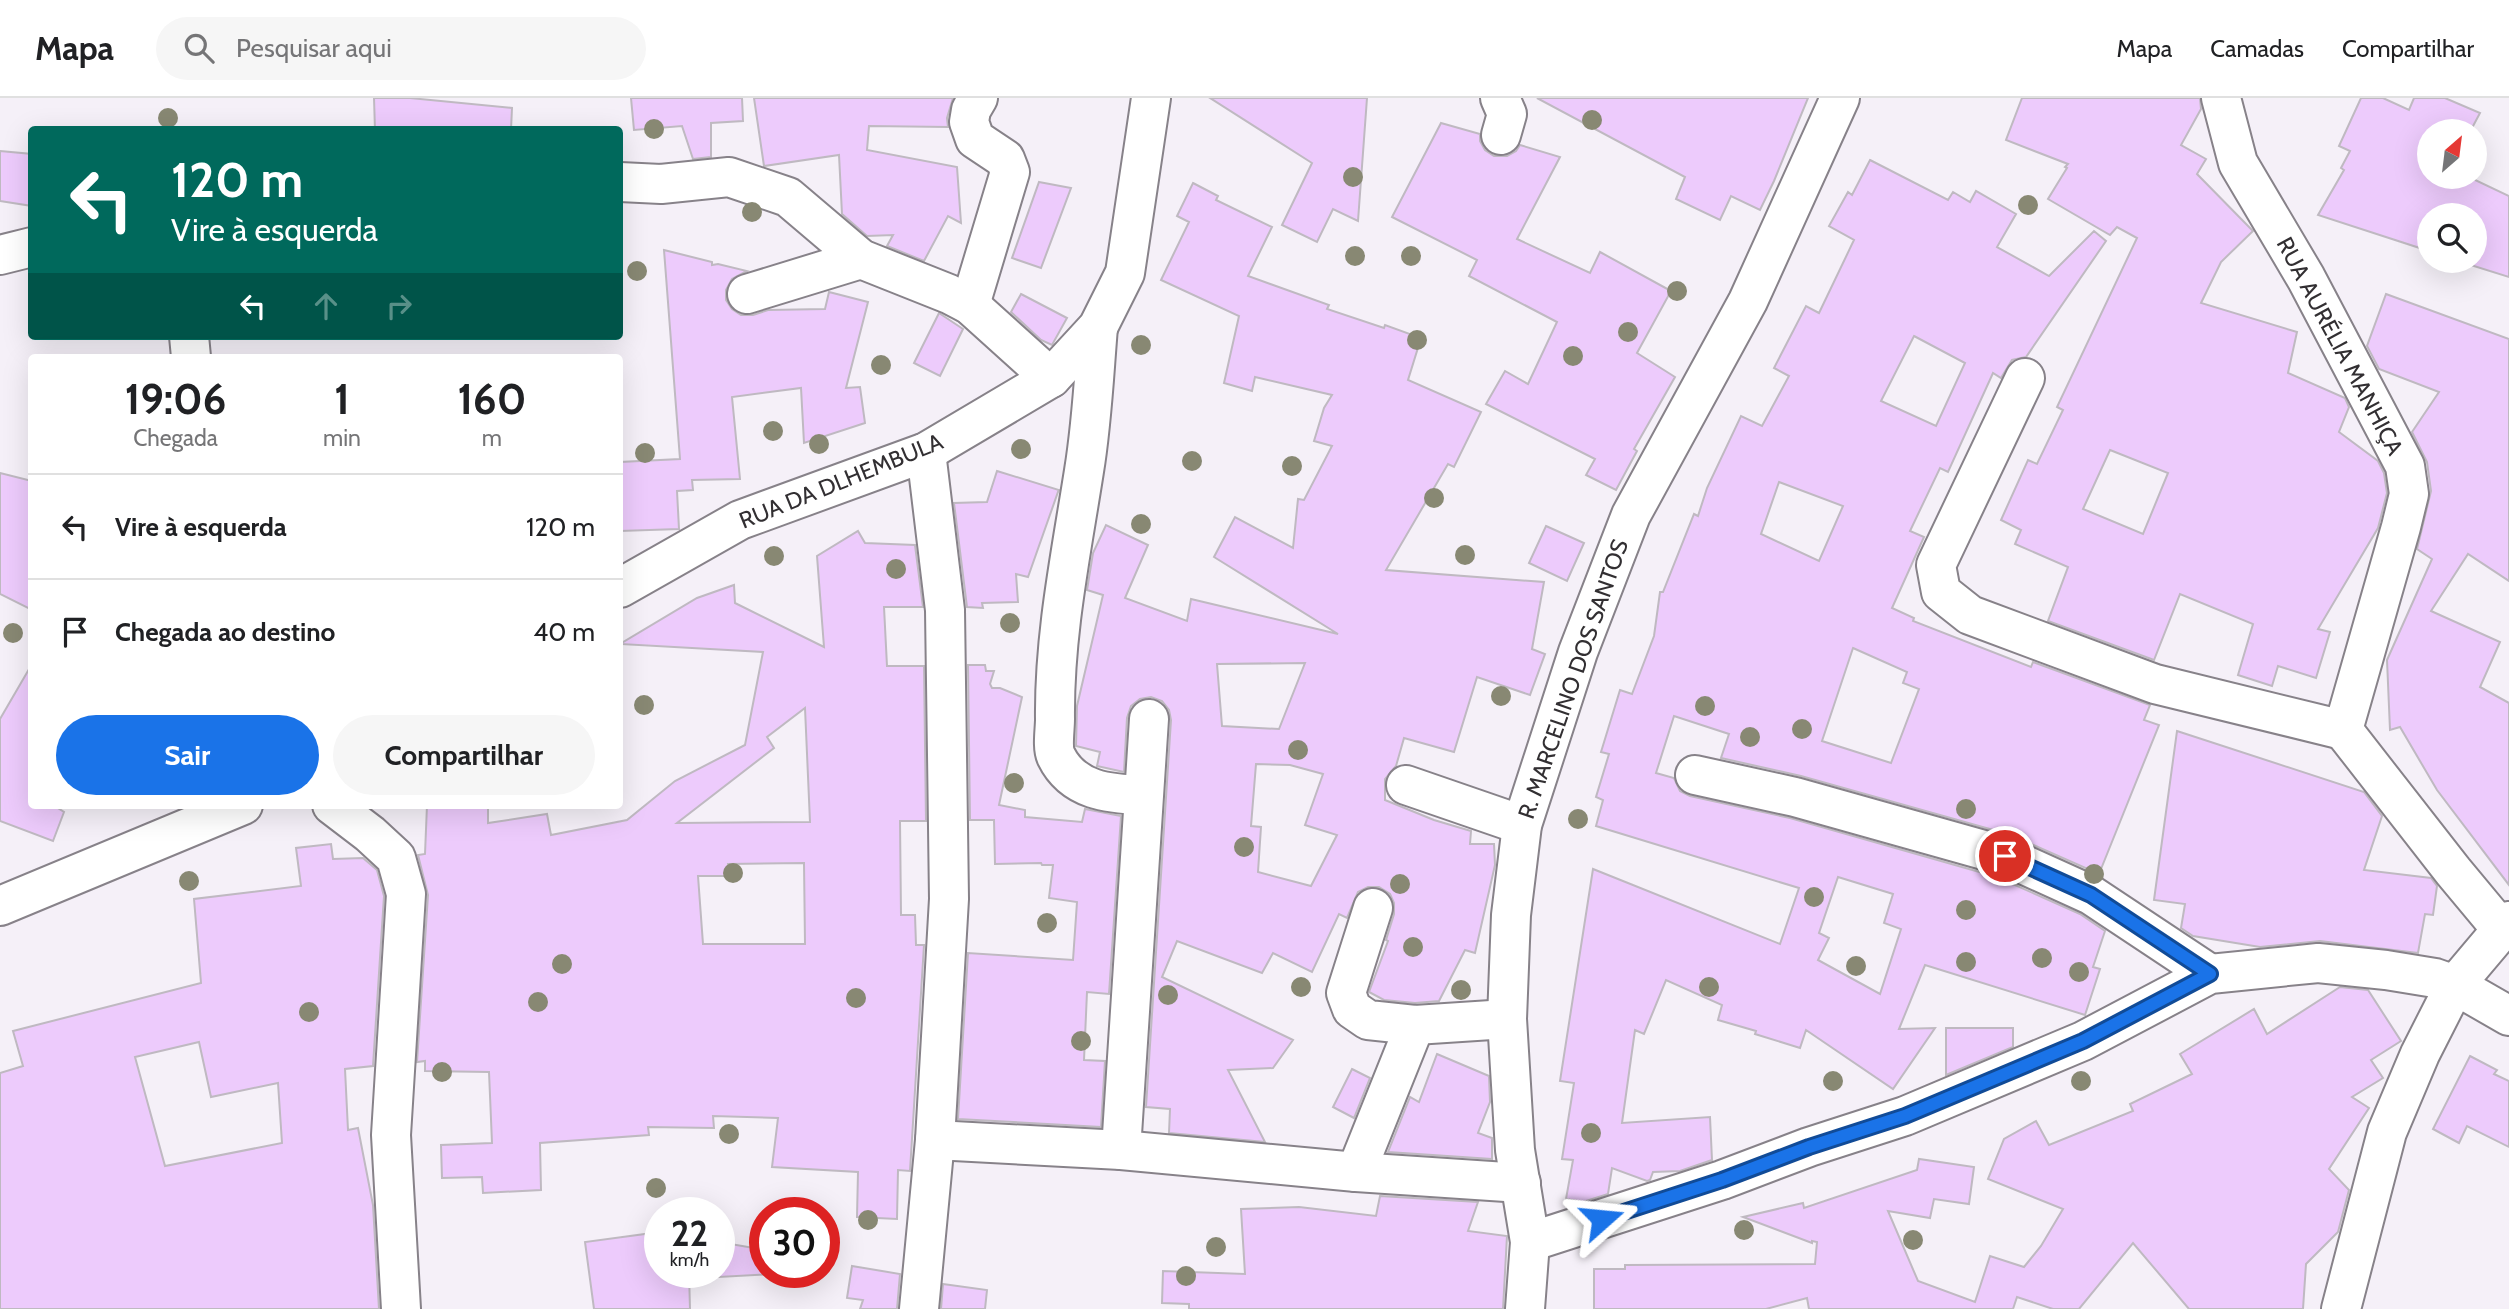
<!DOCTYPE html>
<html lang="pt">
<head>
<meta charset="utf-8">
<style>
	body { margin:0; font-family:Cabin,sans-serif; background:#f6f6f6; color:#202124; height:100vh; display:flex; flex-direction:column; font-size:26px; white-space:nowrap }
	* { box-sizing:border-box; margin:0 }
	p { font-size:23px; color:#757577 }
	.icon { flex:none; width:38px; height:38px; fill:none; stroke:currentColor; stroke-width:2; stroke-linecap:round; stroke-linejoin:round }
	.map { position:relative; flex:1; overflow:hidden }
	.side { position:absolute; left:28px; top:256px; width:595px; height:455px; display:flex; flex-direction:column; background:#fff; border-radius:7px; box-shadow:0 7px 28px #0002 }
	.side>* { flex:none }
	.hud { position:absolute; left:28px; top:28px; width:595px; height:214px; border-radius:7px; box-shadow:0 7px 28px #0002; background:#00695c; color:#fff; overflow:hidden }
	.needle { width:46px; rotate:28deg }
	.buttons { position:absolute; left:2417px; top:21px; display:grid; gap:14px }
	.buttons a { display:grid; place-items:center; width:70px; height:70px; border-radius:50%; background:#fff; box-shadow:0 7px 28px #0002; font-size:35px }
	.speed { position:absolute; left:644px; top:1099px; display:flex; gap:14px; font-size:35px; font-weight:700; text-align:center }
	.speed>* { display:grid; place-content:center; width:91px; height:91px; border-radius:50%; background:#fff; box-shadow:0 7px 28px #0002; line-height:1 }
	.speed small { font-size:18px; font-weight:400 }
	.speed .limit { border:10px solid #d22; background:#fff; color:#111 }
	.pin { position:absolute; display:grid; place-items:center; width:60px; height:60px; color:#fff; margin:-30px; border:4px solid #fff; border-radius:50%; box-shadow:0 2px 7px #0007 }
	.me { position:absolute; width:77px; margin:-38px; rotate:72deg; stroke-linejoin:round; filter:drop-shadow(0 0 5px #0008) }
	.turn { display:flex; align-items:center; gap:24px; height:147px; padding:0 28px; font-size:32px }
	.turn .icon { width:91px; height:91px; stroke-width:2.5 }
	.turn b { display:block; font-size:49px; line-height:60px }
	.lanes { display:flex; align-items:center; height:66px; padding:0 28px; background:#0003; justify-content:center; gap:35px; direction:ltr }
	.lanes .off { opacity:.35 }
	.eta { display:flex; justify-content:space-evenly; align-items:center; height:119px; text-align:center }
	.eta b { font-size:42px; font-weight:700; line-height:49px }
	.action { display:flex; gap:14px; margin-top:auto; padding:14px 28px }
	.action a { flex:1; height:80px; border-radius:42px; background:#1a73e8; color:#fff; font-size:28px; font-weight:700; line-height:80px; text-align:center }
	.action a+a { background:#f6f6f6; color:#202124 }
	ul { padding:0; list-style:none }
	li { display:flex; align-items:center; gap:21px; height:105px; padding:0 28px; border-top:2px solid #e0e0e0 }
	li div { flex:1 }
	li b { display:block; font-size:26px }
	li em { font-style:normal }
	header { display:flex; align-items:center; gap:42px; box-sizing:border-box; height:98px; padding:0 35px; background:#fff; border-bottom:2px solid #e0e0e0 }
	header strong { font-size:33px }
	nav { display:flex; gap:38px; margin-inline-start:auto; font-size:24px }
	.search { width:490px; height:63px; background:#f6f6f6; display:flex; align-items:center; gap:18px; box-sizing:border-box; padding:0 24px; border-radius:38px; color:#757577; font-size:26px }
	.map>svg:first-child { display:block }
	.building { fill:#edcbfc; stroke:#bfb9c1; stroke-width:2; fill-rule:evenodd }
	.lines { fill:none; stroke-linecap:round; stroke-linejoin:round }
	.minor-casing { stroke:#878289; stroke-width:42 }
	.minor { stroke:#fff; stroke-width:38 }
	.tree { fill:#888873 }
	.route-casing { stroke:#114b97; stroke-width:18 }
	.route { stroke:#1a73e8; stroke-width:12 }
	.labels { text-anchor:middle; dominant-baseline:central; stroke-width:5; stroke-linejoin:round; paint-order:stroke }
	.street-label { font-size:23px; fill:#322f32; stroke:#fff }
</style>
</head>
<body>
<header>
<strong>Mapa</strong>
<div class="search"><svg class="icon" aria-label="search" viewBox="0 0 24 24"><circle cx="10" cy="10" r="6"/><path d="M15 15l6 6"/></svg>Pesquisar aqui</div>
<nav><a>Mapa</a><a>Camadas</a><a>Compartilhar</a></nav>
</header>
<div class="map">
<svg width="2509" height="1211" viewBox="0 0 2509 1211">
	<rect width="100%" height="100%" fill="#f5f0f8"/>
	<g class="building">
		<path d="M374,0h36l102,10 -1,22h-136z"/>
		<path d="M631,0h111l1,23 -32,2v34l-18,2 -11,-33 -48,4z"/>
		<path d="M754,0h199l-6,20 1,9 -79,-1 -2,24 90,17 4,56 -13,-7 -24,45 -37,-15 6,-11 -26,1 -25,-22 -3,-59 -75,11z"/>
		<path d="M1210,0h157l-9,123 -25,-12 -16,33 -35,-17 30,-62z"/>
		<path d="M1537,0h271l-34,83 -14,29 -29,-14 -11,24 -44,-21 9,-22z"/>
		<path d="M2022,0h178l1,11 -20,36 25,14 -9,15 56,57 -32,31 -20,41 96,29 -9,41 57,25 4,9 -10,25 39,29 6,12 3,20 -9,35 -60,101 12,3 -14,46 -38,-12 -6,20 -34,-11 15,-51 -73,-30 -26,66 -106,-39 20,-54 -53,-23 6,-14 -20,-10 27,-60 9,4 26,-54 -6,-3 80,-169 -20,-11 -7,8 -62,-36 19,-31 -2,-1 3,-3 -62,-24zM2110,352l58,23 -25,61 -60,-25z"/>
		<path d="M2361,0h22l26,12 5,-12h31l35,15 -8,15 3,2 -1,1h-45v46h40l40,19v81l-51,-16h16v-46h-45v36l-111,-36 26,-45 -3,-2 9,-17 -11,-5z"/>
		<path d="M1441,25l39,11v7l5,9 9,6h13l9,-5 4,-6 40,12 -43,82 73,34 10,-21 71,39 -34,62 38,24 -41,72 3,2 -21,39 -30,-15 9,-16 -109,-55 19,-33 23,13 29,-62 -88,-46 8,-16 -85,-43z"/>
		<path d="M0,53l32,3v52l-32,-5z"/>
		<path d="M1870,62l78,40 5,-8 17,10 6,-11 40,23 -19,33 52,29 45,-45 12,10 -80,116 -14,3 -11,18 -8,-5 -45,99 -8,-4 -30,63 14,6 -32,71 22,10 -1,3 118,46 2,-5 117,43 -6,15 15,5 -60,149 -88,-39 -210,-59 -80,-18 8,-24 -55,-18 -18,57 18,5 6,13 10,5 100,22 207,59 83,37 25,17 -12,36 7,2 -15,46 -160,-50 -26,64 36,-1 -42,61 -87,-59 -6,18 -45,-14 1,-3 -38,-11 4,-15 -56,-25 -22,54 -9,-4 -13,93 88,-6 2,43 -32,11 -27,1 -3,8 -3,1 -35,-13 -4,26 -25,8 -17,-3 7,-39 -11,-1 12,-76 -14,-2 33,-212 187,75 19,-56 -203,-62 7,-26 -7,-3 13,-43 -8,-2 19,-62 12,4 22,-58 6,-44h3l31,-78 4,2 9,-28 34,-72 21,10 27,-50 -15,-8 32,-62 13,7 35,-73 -25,-14 19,-34 4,3zM1914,238l51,27 -29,63 -55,-25zM1779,384l64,24 -24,55 -58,-27zM1853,550l54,24 -4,11 16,6 -28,74 -69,-22zM1838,779l55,17 -9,29 17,6 -21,65 -62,-34 11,-22 -10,-5z"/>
		<path d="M1039,84l32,6 -30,80 -29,-10z"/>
		<path d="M1193,85l25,13 -2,4 56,27 -24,49 81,29 -2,4 57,19 1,-3 36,13 -13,42 73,32 -27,55 -6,-3 -62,106 158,12 -12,67 13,5 -15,41 -53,-18 -23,75 -50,-14 -8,28 -11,13v21l49,20 37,11 -1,13h24l1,21 -20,88 -10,-3 -26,51 -24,2 -31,-3 -15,-8 19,-51 -2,-1 8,-26v-11l-4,-9 -11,-7h-11l-10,5 -11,26 -8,-4 -27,58 -39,-19 -11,20 -85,-32 -15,36 131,63 -20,28 -45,2 37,72 -96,-9 1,-24 -24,-2 25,-387 -2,-10 -7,-9 -11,-4 -11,2 -9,7 -4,12 -3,54 -27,-6 3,-14 -24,-6 1,-40 26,-111 -16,-5 6,-37 13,-28 42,20 -23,53 62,23 4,-22 147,35 -124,-77 21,-40 58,31 5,-49 6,1 28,-54 -18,-5 10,-33 8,-13 -77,-18 -3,14 -28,-8 15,-67 -78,-36 28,-58 -12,-6zM1305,565l-26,66 -57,-3 -5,-62zM1256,666l34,1 33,9 -18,51 32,10 -26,51 -53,-14 3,-45 -10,-1z"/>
		<path d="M664,152l48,12v3l6,-1 29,7 -15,8 -6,11v10l6,9 9,6h12l15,-5 57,-1 4,-17 39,10 -22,86 14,-1 5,36 -61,20 -3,-55 -69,9 8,82 -48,1 1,10 -16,1 2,38 -59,2v-69l60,-3z"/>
		<path d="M1021,196l46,24 -15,27 -11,-5 -30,-28z"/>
		<path d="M2386,196l123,45v242l-41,-27 -37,57 69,31 -20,45 29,16v182l-72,-95 -37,-63 -10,3 -3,-70 45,-101 -15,-10 14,-58 -4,-29 -15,-30 27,-40 -60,-23 -12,-23z"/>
		<path d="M939,215l24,16 -23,47 -26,-13z"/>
		<path d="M997,373l62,19 -1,2 -30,85 -12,-3 2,28 -36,1 1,5 -16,-1 -13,-104 33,-1z"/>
		<path d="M0,375l32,8v129l-32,-16z"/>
		<path d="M1546,428l38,17 -17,38 -38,-18z"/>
		<path d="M858,433l7,12 50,2 8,62h-39l3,59h37l2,155h-26l1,94h14l1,30h8l-14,226 -12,-1 -1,49 -40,-2 1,-45 -86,-5 6,-49 -65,-2 1,12 -66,-1 1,8 -109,8 1,47 -58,3 -1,-16 -40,1 -1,-33 51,-2 -3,-71 -64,-1v-10l-8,1 11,-167 -10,-40 7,-1 2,-49h61v18l59,-9 4,21 76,-15 48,-39 70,-36 18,-93 -143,-8 77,-46 37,-13 1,18 89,44 -7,-91zM805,610l5,114 -133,1 97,-75 -7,-11zM804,765l1,81h-102l-5,-68h31l-1,-12z"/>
		<path d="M32,566v141h21l11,7 -11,29 -53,-20v-102z"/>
		<path d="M968,567h17l1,6h8l-4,13 2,4h8l22,9 -23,108 26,5v7l57,5 3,-13 36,7 -12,178 -22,-2 -3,68 21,1 -4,66 -143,-8 10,-166 105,7 4,-58 -28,-4 4,-33h-11l-1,-2 -46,1 -1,-44h-24z"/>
		<path d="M2177,633l187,61 18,24 -18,54 67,8 6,8 -4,29 -8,-1 -7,39 -98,-12 -60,6 -67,-11 -12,-8 4,-24 -31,-4z"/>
		<path d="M331,746l2,15 30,-1 14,12 7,26 -11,170 -28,3 3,61 10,-2 15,77 6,104h-379v-236l23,-7 -10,-35 188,-48 -7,-84 107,-13 -5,-38zM199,944l12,55 67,-14 4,60 -117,23 -30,-109z"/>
		<path d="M2340,889l28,3 33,51 -30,19 12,18 -31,19 17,11 -40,61 20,21 -11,42 -32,32 -3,45h-114l-56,-66 -54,66h-26l-36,-12 -4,12h-204l-2,-11 -41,11h-172v-40h31v-4l190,-1 2,-22 -5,-1v2l-69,-26 60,-14 1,5 113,-38 2,-11 55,8 -5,37 -35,-5 -4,19 -42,-7 30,70 57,21 15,-46 34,11 17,-21 22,-37 -75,-30 16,-40 32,-18 13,24 84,-34 -3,-7 62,-30 -12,-20 74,-45 13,25z"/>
		<path d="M1946,930h67v19l-67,28z"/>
		<path d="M1437,956l52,22 1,26 -12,31 14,5v21l-104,-7 22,-55 9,5z"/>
		<path d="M2470,958l27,14 -3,4 15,7v66l-42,-21 -8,17 -26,-14z"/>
		<path d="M1352,971l18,9 -16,40 -21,-11z"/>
		<path d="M1380,1098l98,6 -10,29 39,5 -4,73h-314v-5l-27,-1 1,-32 82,3 -4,-65 58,-2 77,9z"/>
		<path d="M660,1134v40h29l1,37h-96l-9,-67z"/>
		<path d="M719,1144l46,8v22h48l-94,5z"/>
		<path d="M852,1168l48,8 -3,35h-37l3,-9 -16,-2z"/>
		<path d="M943,1186l44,6 -2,19h-44z"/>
	</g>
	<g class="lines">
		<g class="minor-casing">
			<g id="minor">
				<path d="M1500,0l7,16 -6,21"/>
				<path d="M2221,0l17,65 68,115 99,188 4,28 -8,33 -58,203"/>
				<path d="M620,84l41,2 68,-7 59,20 73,62 88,35 21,11 81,73"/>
				<path d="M0,157l32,-8"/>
				<path d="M747,196l114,-35"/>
				<path d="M970,207l40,-133 -5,-13 -30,-20 -6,-17 2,-12 7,-12"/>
				<path d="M1098,229c-4,48 -6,96 -14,144 -13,83 -30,164 -29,248 0,11 -3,28 1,37 17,35 53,38 87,39"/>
				<path d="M189,238l2,21"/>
				<path d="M2025,280l-89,187 5,27 29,23 185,69 188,46"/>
				<path d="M620,490l120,-68 186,-68 125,-74 47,-51 27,-54 26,-175"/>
				<path d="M2343,632l110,141 50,60"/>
				<path d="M1695,677l100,22 210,59 86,39 119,79"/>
				<path d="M1406,687l116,40"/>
				<path d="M332,707l38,29 26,24 10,36 -15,241 10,174"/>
				<path d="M0,808l243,-101"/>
				<path d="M1373,810l-27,85 6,16 16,11 47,5 92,-6"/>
				<path d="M935,1042l186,10 235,22 165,11"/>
				<path d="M1121,1052l28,-431"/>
				<path d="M1356,1074l59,-147"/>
				<path d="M1530,1144l192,-62 87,-33 96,-31 178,-75 127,-67 108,-11 68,7 49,8 20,7 54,31"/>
				<path d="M919,1211l16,-169 14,-241 -4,-289 -19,-158"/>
				<path d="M1525,1211l5,-67 -15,-92 -8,-131 4,-104 11,-90 56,-173 53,-137 117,-214 92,-203"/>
				<path d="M2341,1211l46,-177 33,-78 35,-69 54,-64"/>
			</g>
		</g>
		<use href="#minor" class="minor"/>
	</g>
	<g class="tree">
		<circle cx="168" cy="20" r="10"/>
		<circle cx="1592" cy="22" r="10"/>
		<circle cx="654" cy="31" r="10"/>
		<circle cx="1353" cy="79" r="10"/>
		<circle cx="2028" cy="107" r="10"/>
		<circle cx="752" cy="114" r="10"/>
		<circle cx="1355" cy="158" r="10"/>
		<circle cx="1411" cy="158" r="10"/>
		<circle cx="637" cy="173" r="10"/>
		<circle cx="1677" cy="193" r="10"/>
		<circle cx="1628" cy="234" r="10"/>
		<circle cx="1417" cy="242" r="10"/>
		<circle cx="1141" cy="247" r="10"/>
		<circle cx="1573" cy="258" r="10"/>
		<circle cx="881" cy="267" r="10"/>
		<circle cx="773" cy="333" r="10"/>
		<circle cx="819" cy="346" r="10"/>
		<circle cx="1021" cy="351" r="10"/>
		<circle cx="645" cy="355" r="10"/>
		<circle cx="1192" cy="363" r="10"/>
		<circle cx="1292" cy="368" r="10"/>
		<circle cx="1434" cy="400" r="10"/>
		<circle cx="1141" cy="426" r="10"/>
		<circle cx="1465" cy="457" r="10"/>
		<circle cx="774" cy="458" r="10"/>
		<circle cx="896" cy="471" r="10"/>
		<circle cx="1010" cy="525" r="10"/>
		<circle cx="13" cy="535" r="10"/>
		<circle cx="1501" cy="598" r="10"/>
		<circle cx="644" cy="607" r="10"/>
		<circle cx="1705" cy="608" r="10"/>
		<circle cx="1802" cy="631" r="10"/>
		<circle cx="1750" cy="639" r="10"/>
		<circle cx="1298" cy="652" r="10"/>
		<circle cx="1014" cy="685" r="10"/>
		<circle cx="1966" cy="711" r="10"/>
		<circle cx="1578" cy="721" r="10"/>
		<circle cx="1244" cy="749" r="10"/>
		<circle cx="733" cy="775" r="10"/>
		<circle cx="2094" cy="776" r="10"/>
		<circle cx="189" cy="783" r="10"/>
		<circle cx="1400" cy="786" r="10"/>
		<circle cx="1814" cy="799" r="10"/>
		<circle cx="1966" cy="812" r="10"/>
		<circle cx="1047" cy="825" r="10"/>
		<circle cx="1413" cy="849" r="10"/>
		<circle cx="2042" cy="860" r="10"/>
		<circle cx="1966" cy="864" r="10"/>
		<circle cx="562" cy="866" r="10"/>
		<circle cx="1856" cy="868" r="10"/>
		<circle cx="2079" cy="874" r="10"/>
		<circle cx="1301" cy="889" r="10"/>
		<circle cx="1709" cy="889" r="10"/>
		<circle cx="1461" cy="892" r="10"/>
		<circle cx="1168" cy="897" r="10"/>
		<circle cx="856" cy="900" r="10"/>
		<circle cx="538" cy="904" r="10"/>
		<circle cx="309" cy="914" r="10"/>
		<circle cx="1081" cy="943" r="10"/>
		<circle cx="442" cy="974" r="10"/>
		<circle cx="1833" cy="983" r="10"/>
		<circle cx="2081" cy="983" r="10"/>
		<circle cx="1591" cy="1035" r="10"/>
		<circle cx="729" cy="1036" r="10"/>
		<circle cx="656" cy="1090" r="10"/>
		<circle cx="868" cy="1122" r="10"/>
		<circle cx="1744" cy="1132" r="10"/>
		<circle cx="1913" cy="1142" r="10"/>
		<circle cx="1216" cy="1149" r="10"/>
		<circle cx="1186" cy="1178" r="10"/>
	</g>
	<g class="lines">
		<g class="route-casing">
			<path id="route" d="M1602,1121l120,-39 87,-33 96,-31 178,-75 127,-67 -119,-79 -86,-39"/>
		</g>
		<use href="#route" class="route"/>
	</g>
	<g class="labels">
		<g class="street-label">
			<text transform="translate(2340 248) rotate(62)">RUA AURÉLIA MANHIÇA</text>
			<text transform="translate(841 383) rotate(-22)">RUA DA DLHEMBULA</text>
			<text transform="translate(1573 581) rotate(-71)">R. MARCELINO DOS SANTOS</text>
		</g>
	</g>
</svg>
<div class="buttons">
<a><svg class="needle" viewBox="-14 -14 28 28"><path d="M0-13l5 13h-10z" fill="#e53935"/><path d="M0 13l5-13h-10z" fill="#757577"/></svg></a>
<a><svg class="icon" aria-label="search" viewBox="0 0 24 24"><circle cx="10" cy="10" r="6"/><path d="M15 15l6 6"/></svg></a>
</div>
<div class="speed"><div>22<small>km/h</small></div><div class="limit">30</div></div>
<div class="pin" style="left:2005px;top:758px;background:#d93025"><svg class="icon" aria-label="arrive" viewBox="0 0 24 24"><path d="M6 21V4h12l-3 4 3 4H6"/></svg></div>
<svg class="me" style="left:1602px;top:1121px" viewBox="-20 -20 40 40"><path d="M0-17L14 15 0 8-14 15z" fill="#1a73e8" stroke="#fff" stroke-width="4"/></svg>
<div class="hud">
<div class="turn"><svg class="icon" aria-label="left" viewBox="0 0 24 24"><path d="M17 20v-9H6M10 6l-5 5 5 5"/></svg><div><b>120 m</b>Vire à esquerda</div></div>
<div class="lanes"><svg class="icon" aria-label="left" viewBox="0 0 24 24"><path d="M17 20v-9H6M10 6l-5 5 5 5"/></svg><svg class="icon off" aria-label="ahead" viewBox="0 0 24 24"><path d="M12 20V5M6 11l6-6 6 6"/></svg><svg class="icon off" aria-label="right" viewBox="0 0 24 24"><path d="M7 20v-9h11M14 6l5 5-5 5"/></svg></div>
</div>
<section class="side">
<div class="eta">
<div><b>19:06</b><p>Chegada</p></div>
<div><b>1</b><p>min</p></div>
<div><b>160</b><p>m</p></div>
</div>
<ul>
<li><svg class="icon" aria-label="left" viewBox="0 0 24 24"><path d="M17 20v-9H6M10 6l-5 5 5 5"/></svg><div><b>Vire à esquerda</b></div><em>120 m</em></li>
<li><svg class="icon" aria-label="arrive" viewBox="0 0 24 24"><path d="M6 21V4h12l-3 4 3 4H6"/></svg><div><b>Chegada ao destino</b></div><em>40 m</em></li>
</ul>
<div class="action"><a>Sair</a><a>Compartilhar</a></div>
</section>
</div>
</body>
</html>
